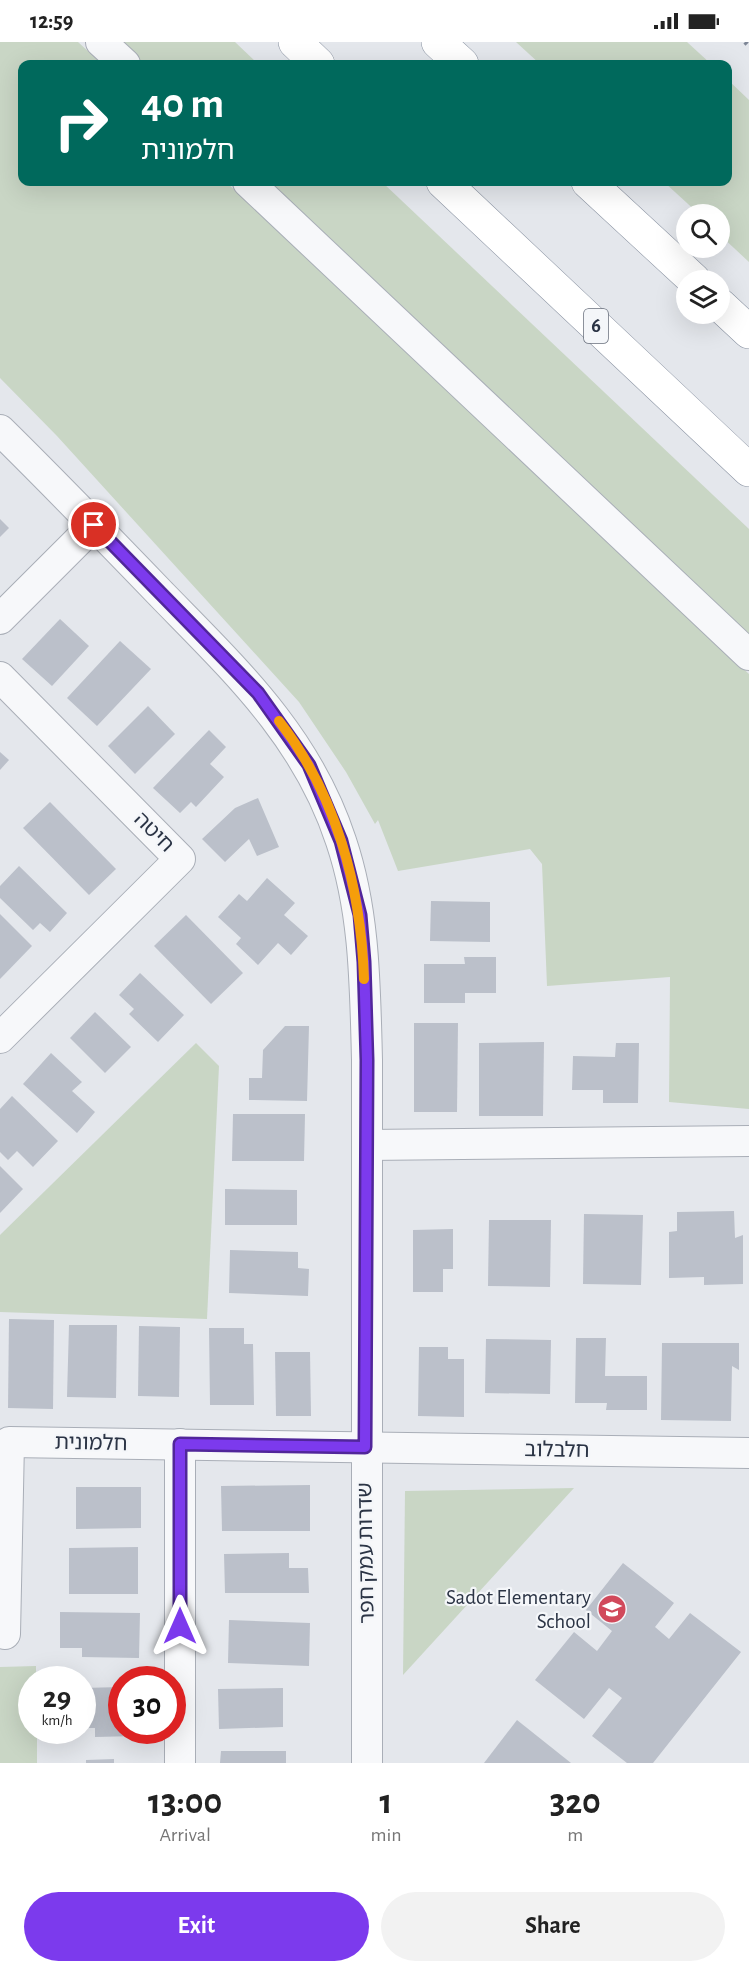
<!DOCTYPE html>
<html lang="en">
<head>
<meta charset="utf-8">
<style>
	body { margin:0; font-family:"Alegreya Sans","Noto Sans Hebrew",sans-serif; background:#f2f2f2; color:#222; height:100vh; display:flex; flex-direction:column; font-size:22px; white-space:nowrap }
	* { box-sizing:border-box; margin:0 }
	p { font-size:20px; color:#767676 }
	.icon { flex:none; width:33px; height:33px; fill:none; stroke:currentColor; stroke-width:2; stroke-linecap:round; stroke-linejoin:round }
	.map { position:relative; height:1721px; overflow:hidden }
	.panel { display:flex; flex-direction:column; background:#fff; flex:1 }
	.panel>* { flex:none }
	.guide { position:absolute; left:18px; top:18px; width:714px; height:126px; border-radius:12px; box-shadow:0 6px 24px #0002; background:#00695c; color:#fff; overflow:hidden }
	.fabs { position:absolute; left:676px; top:162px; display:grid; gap:12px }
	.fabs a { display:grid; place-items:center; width:54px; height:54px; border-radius:50%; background:#fff; box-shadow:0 6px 24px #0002; font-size:30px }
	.speed { position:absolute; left:18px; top:1624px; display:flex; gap:12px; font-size:30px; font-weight:700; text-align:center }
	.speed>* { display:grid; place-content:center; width:78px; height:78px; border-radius:50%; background:#fff; box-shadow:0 6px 24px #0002; line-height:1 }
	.speed small { font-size:15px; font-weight:400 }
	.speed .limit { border:9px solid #d22; background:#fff; color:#111 }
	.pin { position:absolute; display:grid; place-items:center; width:51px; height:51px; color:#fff; margin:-26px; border:3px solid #fff; border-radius:50%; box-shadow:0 2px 6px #0007 }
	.me { position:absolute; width:66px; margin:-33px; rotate:0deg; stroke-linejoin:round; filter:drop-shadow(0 0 4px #0008) }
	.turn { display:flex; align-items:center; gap:21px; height:126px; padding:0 24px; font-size:27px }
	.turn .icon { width:78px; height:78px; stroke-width:2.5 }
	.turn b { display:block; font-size:42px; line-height:51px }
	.eta { display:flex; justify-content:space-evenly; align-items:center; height:102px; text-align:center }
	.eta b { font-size:36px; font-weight:700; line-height:42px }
	.action { display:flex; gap:12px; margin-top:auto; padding:12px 24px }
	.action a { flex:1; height:69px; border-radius:36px; background:#7c3aed; color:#fff; font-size:24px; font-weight:700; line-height:69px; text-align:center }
	.action a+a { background:#f2f2f2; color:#222 }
	.status { display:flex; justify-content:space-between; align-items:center; height:42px; padding:0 30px; background:#fff; direction:ltr }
	.status svg { height:16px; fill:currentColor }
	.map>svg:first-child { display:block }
	.green { fill:#c9d6c5 }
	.building { fill:#bbc0ca }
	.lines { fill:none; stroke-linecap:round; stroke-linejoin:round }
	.minor-casing { stroke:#a9aeb7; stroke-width:32 }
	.highway-casing { stroke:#8b94a3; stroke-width:34 }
	.minor { stroke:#f7f8fa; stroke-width:30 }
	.highway { stroke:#fff; stroke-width:33 }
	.rail { stroke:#7d8696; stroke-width:4.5; stroke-dasharray:3 6; stroke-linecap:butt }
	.route-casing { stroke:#51269a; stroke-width:15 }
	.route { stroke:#7c3aed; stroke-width:10 }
	.slow { stroke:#f59e0b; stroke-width:10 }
	.labels { text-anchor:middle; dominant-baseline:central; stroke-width:4.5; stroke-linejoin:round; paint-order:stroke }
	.shield { fill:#f4f6f9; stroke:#676e7b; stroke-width:1.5 }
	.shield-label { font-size:20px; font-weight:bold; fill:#2b3445 }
	.street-label { font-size:21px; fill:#2b3445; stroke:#f4f6f9 }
	.poi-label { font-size:21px; fill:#2b3445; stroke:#f4f6f9; text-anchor:end }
</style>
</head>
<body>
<div class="status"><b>12:59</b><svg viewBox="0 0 49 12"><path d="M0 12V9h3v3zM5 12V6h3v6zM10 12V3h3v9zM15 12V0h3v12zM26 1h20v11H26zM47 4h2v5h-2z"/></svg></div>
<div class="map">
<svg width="749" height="1721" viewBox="0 0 749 1721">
	<rect width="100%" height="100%" fill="#e4e7ec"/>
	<g class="green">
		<path d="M0,0h78l24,22h-80v118h204l523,492v435l-80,-7 1,-125 -123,9 -5,-122 -12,-15 -132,22 -20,-51 -3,4 -29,-52 -47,-70 -242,-266 -57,-58z"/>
		<path d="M101,0h134l23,22h-133z"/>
		<path d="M516,0h171l24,22h-171z"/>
		<path d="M728,38l21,20v162l-29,-27v-21h-21l-35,-32h64z"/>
		<path d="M248,140h134l367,347v125z"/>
		<path d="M196,1001l23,23 -12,253 -207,-7v-77z"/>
		<path d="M574,1446l-171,187 2,-184z"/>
		<path d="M36,1624v14h-4v51h5v32h-37v-96z"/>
	</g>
	<g class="building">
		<path d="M0,477l9,9 -9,9z"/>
		<path d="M60,577l29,27 -37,40 -30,-27z"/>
		<path d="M120,599l31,28 -54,57 -30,-28z"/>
		<path d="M148,664l27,28 -40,40 -27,-28z"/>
		<path d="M209,688l17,17 -16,17 14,13 -28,30 -5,-5 -11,11 -27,-25z"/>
		<path d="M0,710l9,8 -9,10z"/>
		<path d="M258,756l21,49 -22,9 -8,-17 -24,23 -23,-23 33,-31z"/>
		<path d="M50,760l66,67 -27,26 -66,-67z"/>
		<path d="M19,824l48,47 -17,19 -10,-9 -7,7 -33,-32v-12z"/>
		<path d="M267,836l28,25 -11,12 24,21 -17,19 -13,-12 -20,22 -22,-21 5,-6 -23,-21 21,-23 8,7z"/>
		<path d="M431,859l59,1v40l-60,-1z"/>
		<path d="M0,872l32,32 -32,33z"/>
		<path d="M186,873l57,58 -32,31 -57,-58z"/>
		<path d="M464,915h32v36h-31v10h-41v-39h41z"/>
		<path d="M140,931l44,42 -26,27 -29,-28 5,-5 -15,-14z"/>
		<path d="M95,970l36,35 -26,26 -35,-35z"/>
		<path d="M414,981h44l-1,89h-43z"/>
		<path d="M285,984h24l-2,75 -58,-1v-22h13l1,-28z"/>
		<path d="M544,1000l-1,74h-64v-73z"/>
		<path d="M616,1001h23l-1,60h-35v-13h-31l1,-34 42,1z"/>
		<path d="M51,1011l31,29 -10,9 23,21 -18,21 -54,-49z"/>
		<path d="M12,1054l46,45 -25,26 -16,-16 -9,9 -8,-8v-43z"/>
		<path d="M233,1072h72l-1,47h-72z"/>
		<path d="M0,1124l23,23 -23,24z"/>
		<path d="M225,1147l72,1v35h-72z"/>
		<path d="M734,1169l1,27 8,-3v49l-39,1v-8l-35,1v-46l8,-1v-19z"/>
		<path d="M584,1172l59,1 -2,70 -58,-1z"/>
		<path d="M489,1178h62l-1,67 -62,-1z"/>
		<path d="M453,1187v40h-10v23h-30v-62z"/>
		<path d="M230,1208l68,2v16l11,1 -1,27 -79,-3z"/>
		<path d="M9,1277l45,1 -1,89 -45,-1z"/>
		<path d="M69,1283h48l-1,73 -49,-1z"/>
		<path d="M139,1284l41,1 -1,70 -41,-1z"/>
		<path d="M209,1286h35v16h9l1,61h-44z"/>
		<path d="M576,1296h30l-1,38h42v34h-41l1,-7h-32z"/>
		<path d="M486,1297l65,1 -1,54 -65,-1z"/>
		<path d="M662,1301h77v27l-7,-4 -1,55 -70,-1z"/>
		<path d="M419,1305h29v12h16v58l-46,-1z"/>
		<path d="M275,1310h35l1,64h-35z"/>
		<path d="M310,1443v46h-88l-1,-45z"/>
		<path d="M76,1445h65v41l-65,1z"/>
		<path d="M138,1505v47h-69v-46z"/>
		<path d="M289,1511v15h19l1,25h-84l-1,-39z"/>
		<path d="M623,1521l51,40 -19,24 14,12 21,-26 51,39 -88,111h-26l-35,-27 30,-38 -13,-10 -25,31 -49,-39 39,-48 23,19 15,-20 -26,-21z"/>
		<path d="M60,1570l80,1 -1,45 -57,-1v-9h-22z"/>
		<path d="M229,1578l81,3 -1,43 -81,-3z"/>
		<path d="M122,1645v44h15v5l-42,1v-9h-13v-40z"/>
		<path d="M283,1646v39l-64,2 -1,-40z"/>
		<path d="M517,1678l54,43h-87z"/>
		<path d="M221,1709h65v12h-66z"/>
		<path d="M114,1717v4h-28v-3z"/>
	</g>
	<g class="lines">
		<g class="minor-casing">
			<g id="minor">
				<path d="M101,0l24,22"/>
				<path d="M248,140l501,473"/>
				<path d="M0,388c55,54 108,109 162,165 74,76 145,142 179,246 24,71 24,145 26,219v703"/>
				<path d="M0,577l94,-94"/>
				<path d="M0,635l180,182 -180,179"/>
				<path d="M367,1103l382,-4"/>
				<path d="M180,1402v319"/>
				<path d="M5,1592l4,-192 740,11"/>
			</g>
		</g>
		<g class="highway-casing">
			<g id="highway">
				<path d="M295,0l23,22"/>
				<path d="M438,0l24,22"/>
				<path d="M443,140l306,288"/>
				<path d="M588,140l106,98"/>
				<path d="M720,263l29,27"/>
			</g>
		</g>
		<use href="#minor" class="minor"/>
		<use href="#highway" class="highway"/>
		<path class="rail" d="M745,0l4,4"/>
	</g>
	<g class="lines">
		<g class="route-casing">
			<path id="route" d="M94,483l164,168 51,72 32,76 19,74 4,47 3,98 -2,387 -185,-3v182"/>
		</g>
		<use href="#route" class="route"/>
		<path class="slow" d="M279,679c57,73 82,166 85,258"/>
	</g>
	<defs>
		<g id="school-disc" transform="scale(1.5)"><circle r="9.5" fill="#d1495b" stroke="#f4f6f9"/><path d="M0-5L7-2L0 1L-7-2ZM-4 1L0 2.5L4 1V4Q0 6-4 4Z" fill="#fff"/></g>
	</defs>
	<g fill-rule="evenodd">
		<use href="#school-disc" x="612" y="1567"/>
	</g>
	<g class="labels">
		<rect class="shield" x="584" y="267" width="24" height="34" rx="4.5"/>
		<g class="shield-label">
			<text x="596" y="284">6</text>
		</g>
		<g class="street-label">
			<text transform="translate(154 790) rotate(45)">חיטה</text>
			<text transform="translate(91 1401) rotate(1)">חלמונית</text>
			<text transform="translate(557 1408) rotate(1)">חלבלוב</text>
			<text transform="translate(366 1511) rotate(-91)">שדרות עמק חפר</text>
		</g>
		<g class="poi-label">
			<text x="591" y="1555">Sadot Elementary<tspan x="591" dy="24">School</tspan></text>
		</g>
	</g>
</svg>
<div class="fabs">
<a><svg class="icon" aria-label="search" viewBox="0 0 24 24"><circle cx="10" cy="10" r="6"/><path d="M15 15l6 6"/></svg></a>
<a><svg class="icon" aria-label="layers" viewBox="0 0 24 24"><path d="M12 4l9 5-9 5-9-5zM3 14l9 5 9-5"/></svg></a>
</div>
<div class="speed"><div>29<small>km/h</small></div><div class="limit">30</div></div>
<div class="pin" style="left:94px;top:483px;background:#d93025"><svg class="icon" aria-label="arrive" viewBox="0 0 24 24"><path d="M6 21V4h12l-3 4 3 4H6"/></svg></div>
<svg class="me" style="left:180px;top:1584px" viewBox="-20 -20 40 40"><path d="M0-17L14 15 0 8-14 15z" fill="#7c3aed" stroke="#fff" stroke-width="4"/></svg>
<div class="guide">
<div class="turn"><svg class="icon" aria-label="right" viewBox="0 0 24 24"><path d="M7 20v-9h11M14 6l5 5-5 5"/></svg><div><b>40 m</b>חלמונית</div></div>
</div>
</div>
<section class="panel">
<div class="eta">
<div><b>13:00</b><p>Arrival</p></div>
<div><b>1</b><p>min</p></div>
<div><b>320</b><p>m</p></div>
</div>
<div class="action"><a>Exit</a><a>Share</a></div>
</section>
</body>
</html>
